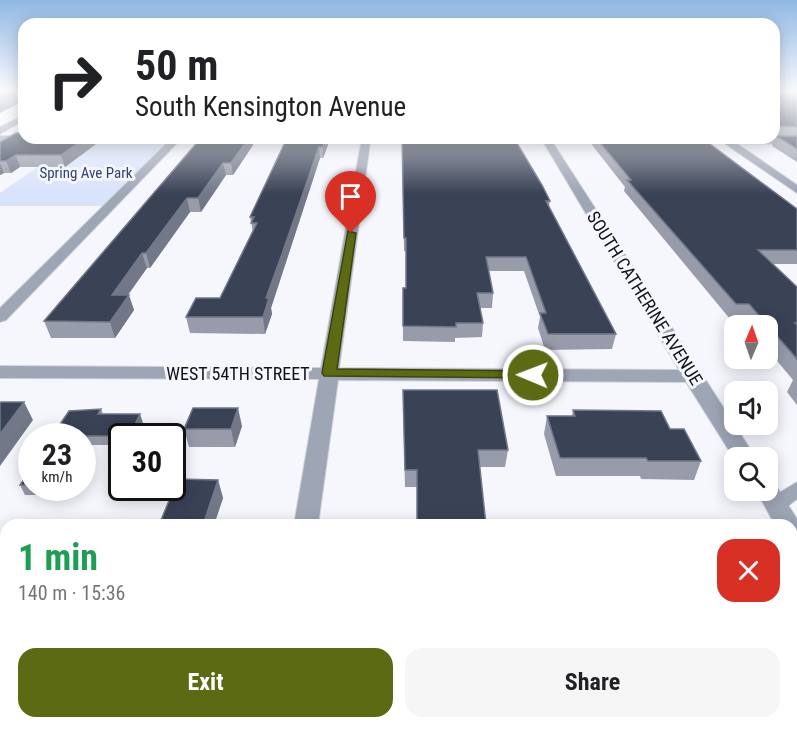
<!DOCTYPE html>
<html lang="en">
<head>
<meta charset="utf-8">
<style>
	body { margin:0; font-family:"Roboto Condensed",sans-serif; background:#f6f6f6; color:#202124; height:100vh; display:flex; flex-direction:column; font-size:22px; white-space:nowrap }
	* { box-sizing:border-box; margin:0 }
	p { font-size:20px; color:#757577 }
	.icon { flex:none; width:33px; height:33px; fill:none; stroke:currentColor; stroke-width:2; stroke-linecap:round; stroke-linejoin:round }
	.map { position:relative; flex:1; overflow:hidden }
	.details { position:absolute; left:0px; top:519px; width:798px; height:210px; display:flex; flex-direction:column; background:#fff; border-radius:18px 18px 0 0; box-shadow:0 3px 15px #0003 }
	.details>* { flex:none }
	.hud { position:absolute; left:18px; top:18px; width:762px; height:126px; border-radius:18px; box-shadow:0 3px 15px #0003; background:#fff; color:#202124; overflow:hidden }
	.needle { width:39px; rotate:2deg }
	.controls { position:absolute; left:724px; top:315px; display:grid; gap:12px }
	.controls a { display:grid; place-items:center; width:54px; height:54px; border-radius:12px; background:#fff; box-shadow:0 3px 15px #0003; font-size:30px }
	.speed { position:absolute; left:18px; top:423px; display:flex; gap:12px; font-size:30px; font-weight:700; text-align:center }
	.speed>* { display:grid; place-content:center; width:78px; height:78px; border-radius:50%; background:#fff; box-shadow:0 3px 15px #0003; line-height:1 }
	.speed small { font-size:15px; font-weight:400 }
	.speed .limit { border:3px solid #111; border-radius:9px; background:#fff; color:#111 }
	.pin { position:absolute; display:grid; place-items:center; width:51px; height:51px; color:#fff; margin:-62px -26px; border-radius:50% 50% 50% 0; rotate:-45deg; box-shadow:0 0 6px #0007 }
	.pin .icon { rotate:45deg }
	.me { position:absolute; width:66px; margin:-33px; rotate:271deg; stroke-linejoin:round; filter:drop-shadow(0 0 4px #0008) }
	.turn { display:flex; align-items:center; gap:21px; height:126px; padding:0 18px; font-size:27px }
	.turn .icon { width:78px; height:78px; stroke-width:2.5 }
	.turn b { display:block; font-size:42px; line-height:51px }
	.round { display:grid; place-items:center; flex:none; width:63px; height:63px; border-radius:18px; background:#f6f6f6 }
	.summary { display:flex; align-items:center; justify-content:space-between; height:102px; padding:0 18px }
	h1 { font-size:36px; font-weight:700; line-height:45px; color:#1e9e55 }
	.primary-button { display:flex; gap:12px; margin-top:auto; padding:12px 18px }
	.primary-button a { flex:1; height:69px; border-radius:18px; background:#5c6a13; color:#fff; font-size:24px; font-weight:700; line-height:69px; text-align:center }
	.primary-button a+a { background:#f6f6f6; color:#202124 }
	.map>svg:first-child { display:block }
	.green { fill:#d9e3fc }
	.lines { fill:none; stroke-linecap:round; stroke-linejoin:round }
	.lane-casing { stroke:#d0d2d9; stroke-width:2 }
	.street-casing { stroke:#d0d2d9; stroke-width:2 }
	.lane { fill:#9ea5b5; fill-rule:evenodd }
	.street { fill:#9ea5b5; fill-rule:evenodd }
	.wall { fill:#989caa }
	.shaded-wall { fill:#727888 }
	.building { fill:#3a4256; stroke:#727888; stroke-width:1.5 }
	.route { fill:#5c6a13; stroke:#3c450c; stroke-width:1.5 }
	.labels { text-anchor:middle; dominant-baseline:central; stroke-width:6; stroke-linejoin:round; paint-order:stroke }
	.far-park-label { font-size:15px; fill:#324271; stroke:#f5f7fd }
	.street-label { font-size:18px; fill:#0f121b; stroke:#f5f7fd }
</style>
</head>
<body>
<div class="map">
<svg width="797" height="729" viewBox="0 0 797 729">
	<rect width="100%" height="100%" fill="#f5f7fd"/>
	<path class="green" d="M77,140h96l-66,66h-107v-13z"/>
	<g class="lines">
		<g class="lane-casing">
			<path id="lane" d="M797,482v17c-9,7 -16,14 -28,10l-3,-5 3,-5z"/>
		</g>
		<g class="street-casing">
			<g id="street">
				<path d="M24,115v5l-24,14v-7z"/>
				<path d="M0,136h24l12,3 -5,3h-31z"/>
				<path d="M67,138h363v4l-3,1h-57l-31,225 340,2 -135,-227h-53l-5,-3 2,-2h131v4l-3,1h-63l203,315h-21v2l-49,-78 -348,-2 -20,145h-24l25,-146 -319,-1v-12l321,2 40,-225 -183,-1 -172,178 -6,2v-14l168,-166h-97z"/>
				<path d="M680,138h117v6l-61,-1 61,42v8l-73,-50h-41l-5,-3z"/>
				<path d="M768,481l7,3 22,35v30l-5,-1v-23h-17l-19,-35h12z"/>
				<path d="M263,723h32l-1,6h-32z"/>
			</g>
		</g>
		<use href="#lane" class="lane"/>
		<use href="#street" class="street"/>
	</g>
	<g class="wall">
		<path d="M774,92h23v70l-25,-16 4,-10h6h-8z"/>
		<path d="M201,138l52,7 -20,30h-7l-25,37h-11l-40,56h-3l-19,27 6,15 -19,28h-64l-7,-17z"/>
		<path d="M287,138h40l1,7 -5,13h-3l-49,150 1,6 -7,20 -75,-1 -4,-16 34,-19 33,-66 -3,-15z"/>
		<path d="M402,138l148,63 -1,5 67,128 -4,15 -67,1 -7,-22 2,-11 -16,-46h-36l5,22 -1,15h-12l3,15 -1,14 -27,1v4l-52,-1v-53h3v-37h-2z"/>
		<path d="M594,138h2l201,71v55h-24l24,23v118l-10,-13 6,-12 -25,-30v-24h-20l-5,-7h-13l-106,-128 1,-4 -33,-42z"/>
		<path d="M0,142l96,2 -31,23h-45l-9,6h-7l-4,2z"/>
		<path d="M403,406l105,44 -3,17h-26l-62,20h-12z"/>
		<path d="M101,409l2,5 40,9 -6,13h-15v9h-38l-2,2v-11h-30z"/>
		<path d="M573,410l97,19 31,32 -7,19 -53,-1 -1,-3h-84l-12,-42 3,-18h25z"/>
		<path d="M242,426l-7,21h-46l-5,-18z"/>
		<path d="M32,468v20h27l-5,7h-29l-5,-10z"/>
		<path d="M218,480l5,18 -9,27h-55z"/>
		<path d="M134,488h36l-2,5h-32z"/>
		<path d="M648,723h144l5,6h-153z"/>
	</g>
	<g class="shaded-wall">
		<path d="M21,92h3v9l-24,12v-12z"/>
		<path d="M86,138h8l2,6 -31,23 -4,-12z"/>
		<path d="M249,138h3l1,7 -20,30 -2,-12z"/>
		<path d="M326,138h1l1,7 -5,13v-11z"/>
		<path d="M319,147l1,11 -49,150 1,6 -7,20 -2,-17 3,-19z"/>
		<path d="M16,155l4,12 -9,6 -5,-12z"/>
		<path d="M0,163l4,10 -4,2z"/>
		<path d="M223,163l3,12 -25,37 -3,-14z"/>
		<path d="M187,198l3,14 -40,56 -4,-15z"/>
		<path d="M142,253l5,15 -30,42 -5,-15z"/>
		<path d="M129,295l5,15 -19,28 -5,-16z"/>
		<path d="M24,402l9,18 -33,46v-32z"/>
		<path d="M238,408l4,18 -7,21 -4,-18z"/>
		<path d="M140,414l3,9 -6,13h-7z"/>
		<path d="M173,465l3,9 -4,8z"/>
		<path d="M218,480l5,18 -9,27h-10v-3z"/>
		<path d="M50,488h9l-5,7z"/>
		<path d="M166,488h4l-2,5z"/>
		<path d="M797,679v4l-5,4v-3z"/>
		<path d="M141,723h15l-2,6h-15z"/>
	</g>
	<g class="building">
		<path d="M0,92h21l-21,9z"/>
		<path d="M774,92h23v35l-23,-1z"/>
		<path d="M16,133h8v5h62l-25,17h-45l-10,6h-6v-19z"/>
		<path d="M776,136h21v13z"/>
		<path d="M201,138h48l-18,25h-8l-25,35h-11l-41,55h-4l-30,42h17l-19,27 -66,-1z"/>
		<path d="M287,138h39l-3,9h-4l-37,107 -16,44h3l-6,19h-77l10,-19h24l37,-75h-6l3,-6h-4z"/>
		<path d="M402,138h112l28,47 8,16h-4l70,133h-68l-8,-21h6l-20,-56h-40l7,36h-16l6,30h-27v4l-53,-1v-38h3v-50h-2z"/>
		<path d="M596,138h106l95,71v41h-39l39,37v36h-2l2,2v34l-48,-55h-13l-109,-124h4z"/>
		<path d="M403,390h94l11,60h-30l8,75h-69v-55h-12z"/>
		<path d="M1,402h23l-24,32v-31z"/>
		<path d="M193,408h45l-7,21h-47z"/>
		<path d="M101,409l-3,5h42l-11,22h-77l17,-25z"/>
		<path d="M573,410l88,1 9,18h14l17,32h-53l-2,-3h-86l-13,-42h28z"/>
		<path d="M32,468v17h-12z"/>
		<path d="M178,479l40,1 -14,42h-21l-1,3h-23z"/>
		<path d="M792,633l5,4v42l-5,5z"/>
		<path d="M2,671h4v52h135l-2,6h-139v-54z"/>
		<path d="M792,695l5,4v30h-137l-5,-6h137z"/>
	</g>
	<linearGradient id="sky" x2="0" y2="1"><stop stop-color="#90b7e4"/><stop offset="0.47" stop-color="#fafbfe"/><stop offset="1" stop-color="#fafbfe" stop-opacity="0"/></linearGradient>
	<rect width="797" height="194" fill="url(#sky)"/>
	<path class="route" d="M348,231l8,2 -19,136 196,2 7,4 -2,3 -214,-2 -2,-3z"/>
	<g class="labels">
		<g class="far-park-label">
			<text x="86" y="173">Spring Ave Park</text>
		</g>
		<g class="street-label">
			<text transform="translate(645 298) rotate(58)">SOUTH CATHERINE AVENUE</text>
			<text x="238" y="373">WEST 54TH STREET</text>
		</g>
	</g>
</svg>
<div class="controls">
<a><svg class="needle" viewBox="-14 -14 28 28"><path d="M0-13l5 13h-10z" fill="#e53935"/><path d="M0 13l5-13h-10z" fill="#757577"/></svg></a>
<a><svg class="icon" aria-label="sound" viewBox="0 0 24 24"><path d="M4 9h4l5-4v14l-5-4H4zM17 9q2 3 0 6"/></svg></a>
<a><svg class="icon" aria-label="search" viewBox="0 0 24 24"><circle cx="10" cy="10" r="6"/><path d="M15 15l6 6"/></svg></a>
</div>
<div class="speed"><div>23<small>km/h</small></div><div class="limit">30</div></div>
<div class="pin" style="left:351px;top:233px;background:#d93025"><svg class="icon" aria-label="arrive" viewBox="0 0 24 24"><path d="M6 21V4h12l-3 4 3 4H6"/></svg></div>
<svg class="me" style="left:533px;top:375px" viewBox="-20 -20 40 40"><circle r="17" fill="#5c6a13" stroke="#fff" stroke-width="3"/><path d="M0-11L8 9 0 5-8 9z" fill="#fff"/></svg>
<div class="hud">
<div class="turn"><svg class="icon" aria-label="right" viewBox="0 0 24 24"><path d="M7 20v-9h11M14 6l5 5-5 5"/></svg><div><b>50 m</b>South Kensington Avenue</div></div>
</div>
<section class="details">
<div class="summary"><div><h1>1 min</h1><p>140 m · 15:36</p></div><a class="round" style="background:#d93025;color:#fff"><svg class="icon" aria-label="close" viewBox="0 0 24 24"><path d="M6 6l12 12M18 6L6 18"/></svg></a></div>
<div class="primary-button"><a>Exit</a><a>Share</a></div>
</section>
</div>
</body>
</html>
